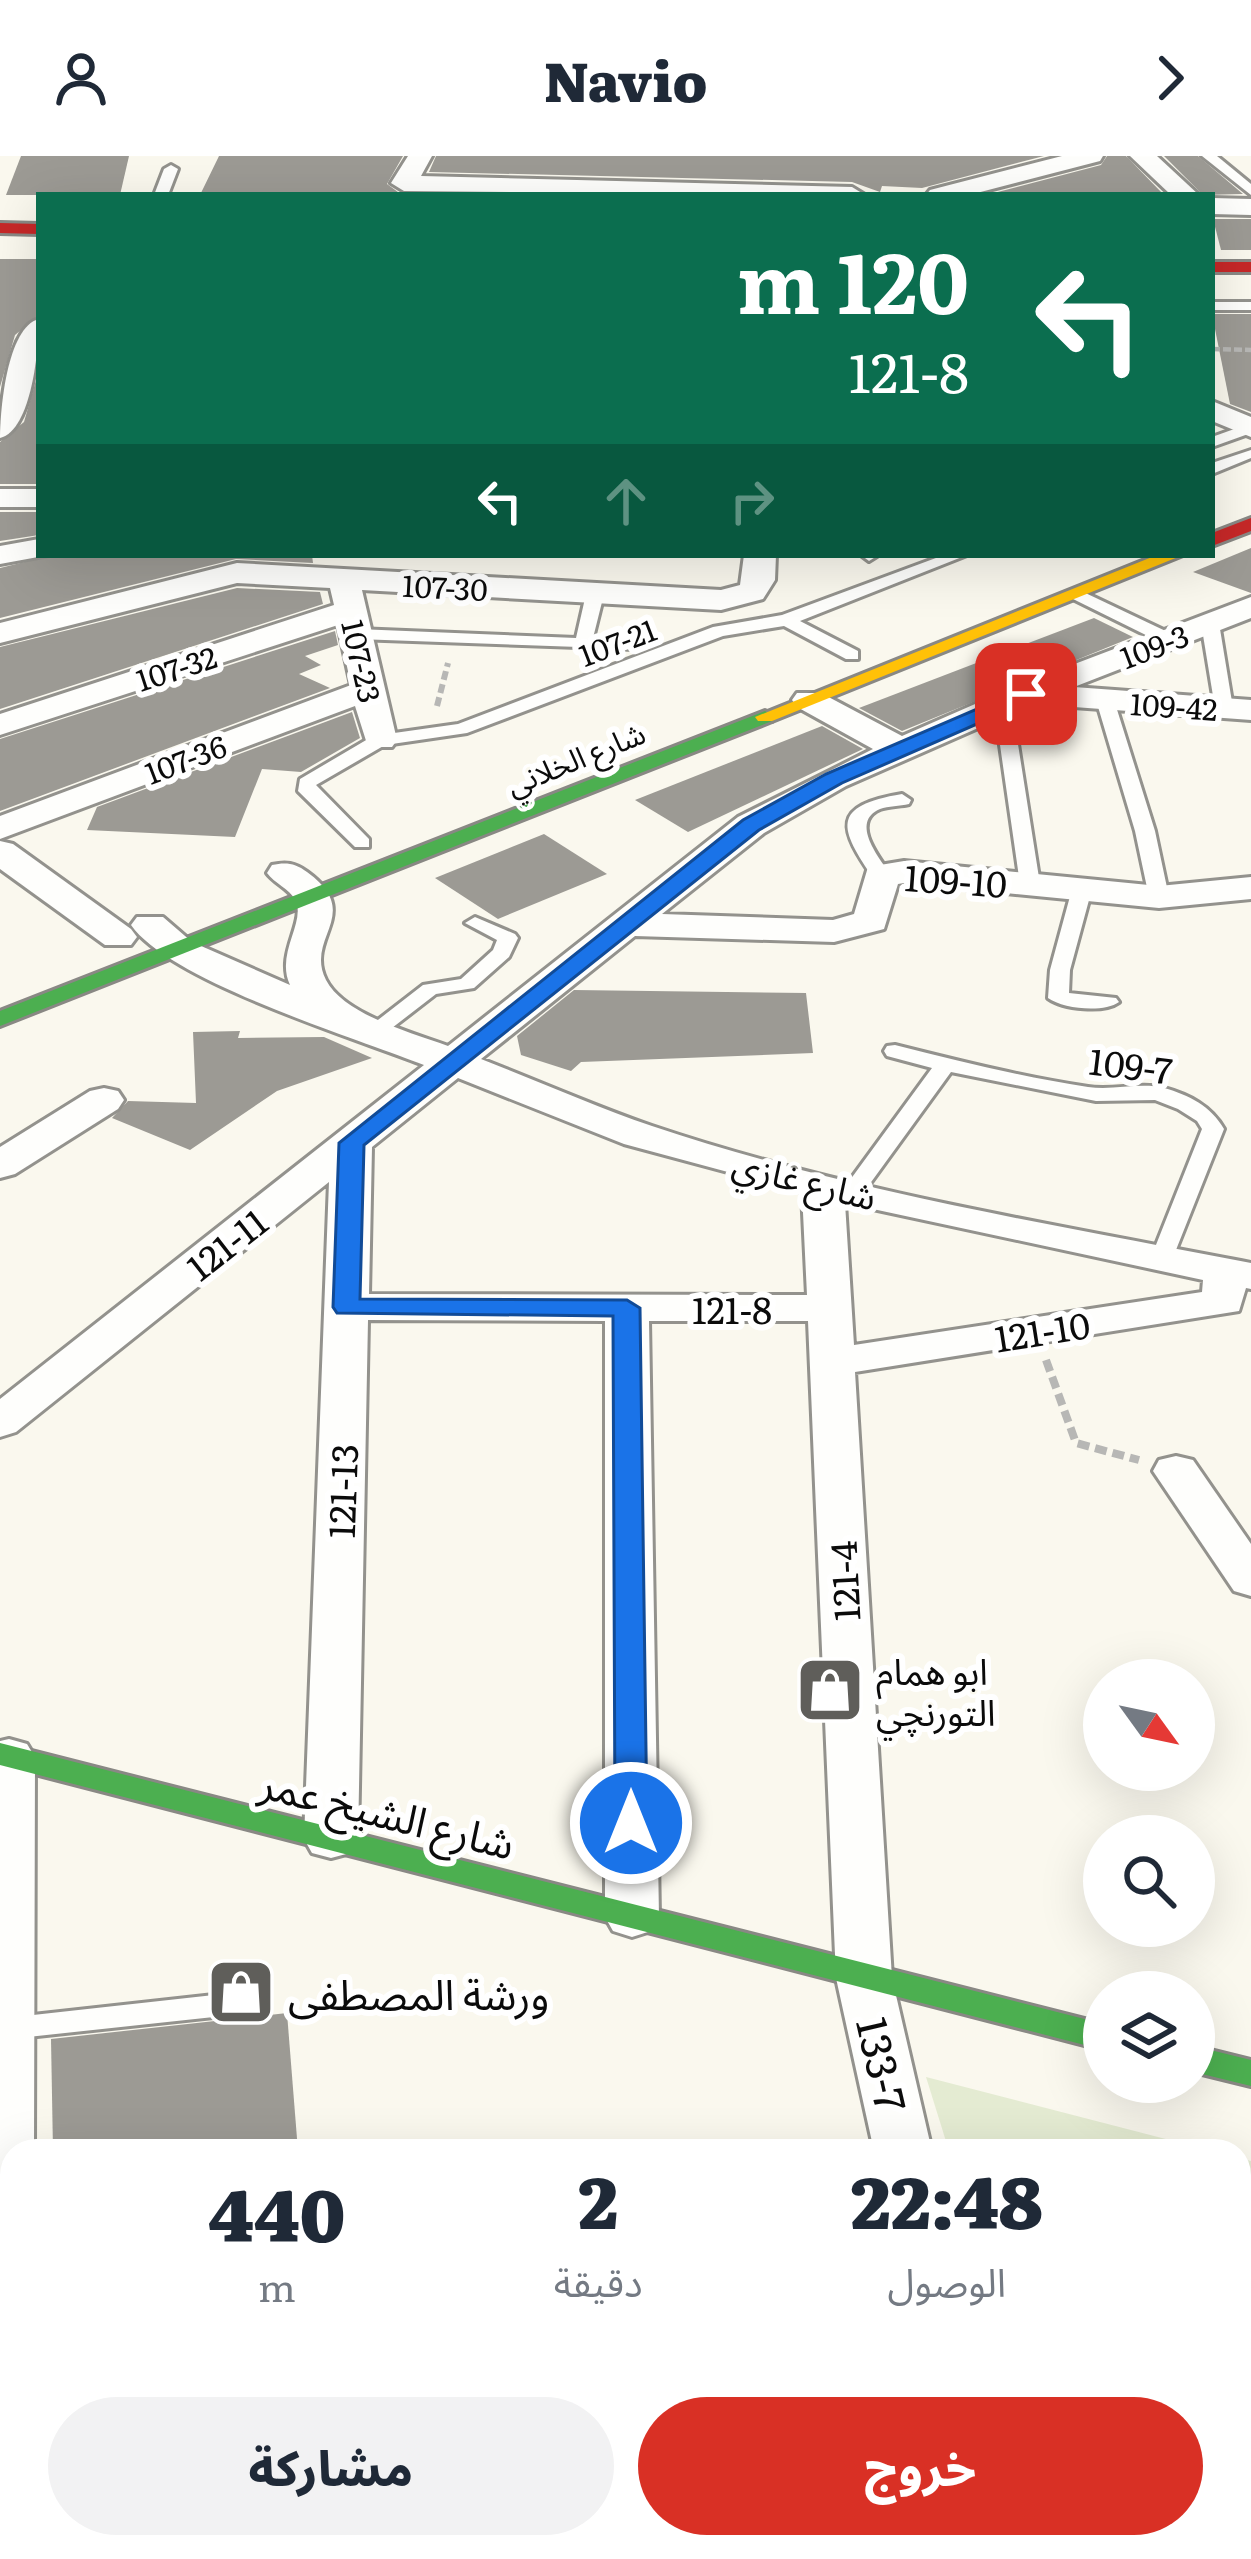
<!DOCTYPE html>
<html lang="ar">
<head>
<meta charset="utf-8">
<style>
	body { margin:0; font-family:Literata,"Noto Sans Arabic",serif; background:#f2f2f3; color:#1f2937; direction:rtl; height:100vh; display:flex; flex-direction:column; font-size:45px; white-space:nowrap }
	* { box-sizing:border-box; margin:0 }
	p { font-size:39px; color:#747a83 }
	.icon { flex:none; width:66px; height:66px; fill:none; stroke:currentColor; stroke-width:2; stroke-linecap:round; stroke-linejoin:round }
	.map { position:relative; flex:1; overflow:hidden; direction:ltr }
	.side { position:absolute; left:0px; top:1983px; width:1251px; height:420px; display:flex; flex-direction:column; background:#fff; border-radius:36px 36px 0 0; box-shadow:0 12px 48px #0002; direction:rtl }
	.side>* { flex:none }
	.guide { position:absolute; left:36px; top:36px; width:1179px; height:366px; border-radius:0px; box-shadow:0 12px 48px #0002; direction:rtl; background:#0b6e4f; color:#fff; overflow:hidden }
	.needle { width:78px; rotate:123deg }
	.fabs { position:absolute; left:1083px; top:1503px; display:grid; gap:24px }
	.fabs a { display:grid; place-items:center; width:132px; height:132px; border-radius:50%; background:#fff; box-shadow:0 12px 48px #0002; font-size:60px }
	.pin { position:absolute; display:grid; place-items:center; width:102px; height:102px; color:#fff; margin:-51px; border-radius:24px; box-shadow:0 6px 18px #0006 }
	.me { position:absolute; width:132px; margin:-66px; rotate:0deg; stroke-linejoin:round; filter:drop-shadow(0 0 9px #0008) }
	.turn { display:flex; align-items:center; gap:42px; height:252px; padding:0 48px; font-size:54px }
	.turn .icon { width:156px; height:156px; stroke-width:2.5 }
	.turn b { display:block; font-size:84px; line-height:102px }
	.lanes { display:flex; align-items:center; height:114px; padding:0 48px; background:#0003; justify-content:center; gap:60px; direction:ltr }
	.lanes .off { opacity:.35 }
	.eta { display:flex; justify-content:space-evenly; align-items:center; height:204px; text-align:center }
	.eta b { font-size:72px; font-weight:800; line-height:84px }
	.action { display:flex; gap:24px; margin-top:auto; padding:24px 48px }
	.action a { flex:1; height:138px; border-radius:72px; background:#d93025; color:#fff; font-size:48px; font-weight:800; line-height:138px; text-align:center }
	.action a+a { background:#f2f2f3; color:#1f2937 }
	header { display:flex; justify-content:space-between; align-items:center; height:156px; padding:0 48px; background:#fff; font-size:54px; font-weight:800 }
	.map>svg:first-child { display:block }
	.cemetery { fill:#e4ebd2 }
	.building { fill:#9c9a94 }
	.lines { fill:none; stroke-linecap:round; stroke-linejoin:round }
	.lane-casing { stroke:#93928d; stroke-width:6 }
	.street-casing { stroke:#93928d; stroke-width:6 }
	.fast-casing { stroke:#898884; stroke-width:6 }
	.slow-casing { stroke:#898884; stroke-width:6 }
	.jam-casing { stroke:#898884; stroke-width:6 }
	.path-far2 { stroke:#b7b7b5; stroke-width:4.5; stroke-dasharray:8 3; stroke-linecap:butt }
	.path-far1 { stroke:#b7b7b5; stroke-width:6; stroke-dasharray:9 4.5; stroke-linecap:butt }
	.path { stroke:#b7b7b5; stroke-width:8; stroke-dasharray:12 6; stroke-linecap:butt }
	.lane { fill:#fefefc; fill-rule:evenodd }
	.street { fill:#fefefc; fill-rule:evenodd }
	.fast { fill:#4caf50; fill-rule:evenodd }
	.slow { fill:#ffc107; fill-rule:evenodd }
	.jam { fill:#c62828; fill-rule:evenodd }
	.route { fill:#1a73e8; stroke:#114b97; stroke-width:3 }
	.labels { text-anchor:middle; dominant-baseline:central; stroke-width:12; stroke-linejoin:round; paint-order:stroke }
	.far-street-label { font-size:30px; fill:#0b0b0b; stroke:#fff }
	.street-label { font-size:36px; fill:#0b0b0b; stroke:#fff }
	.poi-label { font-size:36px; fill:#0b0b0b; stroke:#fff; text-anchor:start }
	.near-street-label { font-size:42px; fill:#0b0b0b; stroke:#fff }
	.near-poi-label { font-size:42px; fill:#0b0b0b; stroke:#fff; text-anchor:start }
</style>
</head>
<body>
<header><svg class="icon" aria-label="forward" viewBox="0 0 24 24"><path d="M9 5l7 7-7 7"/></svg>Navio<svg class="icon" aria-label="person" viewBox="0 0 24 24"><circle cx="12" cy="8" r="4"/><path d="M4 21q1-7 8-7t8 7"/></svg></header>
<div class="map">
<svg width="1251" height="2403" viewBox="0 0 1251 2403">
	<rect width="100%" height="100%" fill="#faf8ee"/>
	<g class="cemetery">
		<path d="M926,1921l286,74h-263z"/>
		<path d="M1239,2002l12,3v398h-180l-3,-12h171z"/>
	</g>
	<g class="building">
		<path d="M21,0h108l-9,39h-114z"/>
		<path d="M219,0h184l-16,28 15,11h-202z"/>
		<path d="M436,0h608l-122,32 -40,-2 -2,6 -28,-10 -423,-10z"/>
		<path d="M1107,0h19l38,39 -174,-1 111,-29z"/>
		<path d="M1164,0h34l45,38 -40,1z"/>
		<path d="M1213,63h38v31h-30z"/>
		<path d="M0,103h39v56l-24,20 -15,52z"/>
		<path d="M1212,158h39v98l-21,-8z"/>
		<path d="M39,214v114h-39v-42l24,-20z"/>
		<path d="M0,356h39v23l-39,6z"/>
		<path d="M1251,392v45l-58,-21z"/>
		<path d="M53,399h259l1,8 -77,-4 -236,59v-50z"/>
		<path d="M237,432l83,4 3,12 -323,105v-62z"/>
		<path d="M1094,462l39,19 -231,94 -43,-23z"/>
		<path d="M335,475l3,14 -33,11 16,9 -22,9 31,14 -330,123v-72z"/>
		<path d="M352,556l8,26 -59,34 -39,-3 -27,68 -148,-7 10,-23z"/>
		<path d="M822,570l41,23 -175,83 -53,-32z"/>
		<path d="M544,678l63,40 -109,45 -63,-41z"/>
		<path d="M574,834l232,3 7,60 -232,9 -10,9 -50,-16 -4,-19z"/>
		<path d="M240,875l-2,7 86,-1 48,21 -95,33 -87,59 -78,-32 16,-17 68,2 -3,-71z"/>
		<path d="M287,1857l11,138h-245l-2,-112z"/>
	</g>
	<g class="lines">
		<g class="lane-casing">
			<g id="lane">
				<path d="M1202,0h15l34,28v11z"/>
				<path d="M171,9l7,4 -10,26h-14l10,-26z"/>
				<rect x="1212" y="146" width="39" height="8"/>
				<path d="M1251,267v10l-39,14v-10z"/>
				<path d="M1251,294v8l-39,16v-11z"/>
				<path d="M861,399h16v1l-8,5z"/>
				<path d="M944,399h23l-167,66 58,30v8h-12l-62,-33 -61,10 -256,97 -82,12 -69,40 53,54v8h-14l-57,-56 2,-12 73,-43 85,-12 255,-97 69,-12z"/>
				<path d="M595,433l9,5 -11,44 36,2 9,5 -3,4 -278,-10 -9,-5 9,-5 219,9 10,-44z"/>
				<path d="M1077,433l97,46 3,4 -15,4 -91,-45 -3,-4z"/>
				<path d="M1210,462l9,5 14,85 -9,5 -9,-5 -14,-85z"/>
				<path d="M1105,539l9,5 41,131 14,66 -3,4 -7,2 -10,-6 -14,-66 -39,-131z"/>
				<path d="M990,549l6,1 21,32 23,146 -10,6 -10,-6 -21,-146 -18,-28z"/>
				<path d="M902,638l9,6 -2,4c-9,2 -21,2 -29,5 -31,13 0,50 11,66l-10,6 -7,-2c-35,-51 -44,-73 28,-85z"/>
				<path d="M1082,727l10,6 -22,81 -1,23 47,5 3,4c-15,11 -56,7 -71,-4l2,-28 22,-81z"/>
				<path d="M475,761l40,17 3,4 -9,19 -35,31 -38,6 -57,44h-14l-4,-4 4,-4 58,-45 38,-6 32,-29 4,-10 -32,-17z"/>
				<path d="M895,889c64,16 127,32 193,42 25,4 52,-5 76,1 25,7 47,18 60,41l-54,136h-16l-4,-5 52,-131 -5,-8 -19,-12 -23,-9 -59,1 -145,-29 -90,124h-16l-3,-5 90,-123 -45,-12 -3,-5 3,-5z"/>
				<path d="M223,1838l11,3 4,8 -4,8 -11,3 -223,24v-20l6,-2z"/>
			</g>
		</g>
		<g class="street-casing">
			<g id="street">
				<path d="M408,0h24l-11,20 431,11 13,8 -461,-4 -13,-8z"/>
				<path d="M1062,0h41l-3,5 -131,34h-43l4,-5z"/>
				<path d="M1130,0h27l42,39h-28z"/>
				<path d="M1212,42l39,1v16l-39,-1z"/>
				<path d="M39,163c0,28 -7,111 -39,119 0,-28 7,-111 39,-119z"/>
				<path d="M1212,245l39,16v20l-39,-16z"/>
				<rect x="0" y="333" width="39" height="18"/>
				<path d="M39,383v16h10l-49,9v-18z"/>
				<path d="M744,399h32l-1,25 -12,19 -42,11 -359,-20 35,150 -5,7h-24l-13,-41 -355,133v-23l351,-131 -13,-60 -338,110v-21l334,-109 -4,-17 -93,-5 -237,60v-20l237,-60 484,27 19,-5z"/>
				<path d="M1251,441v21l-177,69 177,13v20l-218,-16 -187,82 -82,47 -102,81 171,6 21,-6 14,-47 36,-6 255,25 92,-9v22l-92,9 -255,-25 -6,1 -14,45 -50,13 -199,-6 -154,123c57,22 113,47 171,67 189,64 403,99 599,137v26l-5,-1 -7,23 -384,61 37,606 40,173h-58l-38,-173 -28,-657h-159l10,596 -8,14 -19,6 -19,-6 -8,-14v-596l-237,-1 -10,519 -8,14 -19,5 -19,-5 -8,-14 25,-657 -313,250 -16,5v-38l424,-334c-69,-27 -254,-84 -293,-140l6,-8h26l29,25 98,43c-15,-32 17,-64 5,-85 -5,-11 -21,-17 -28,-27l5,-8c14,-3 23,-2 35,7 58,42 -3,65 19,108 18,35 87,53 122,66l290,-229 135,-68 -76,-42 -5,-7 5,-7h24l81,43 112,-49zM458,922l166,66 178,48 5,103 -438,-1 3,-147zM845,1047l358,77 -1,12 -348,53z"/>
				<path d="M0,685l13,3 118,85 6,8 -6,8h-26l-105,-76z"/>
				<path d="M104,932l14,3 6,9 -6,9 -103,65 -15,4v-31l90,-56z"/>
				<path d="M1176,1300l17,4 58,84v52l-17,-5 -81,-120 6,-11z"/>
				<path d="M9,1583l18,5 8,13 -1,394h-22v396h21v12h-33v-818z"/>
				<path d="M958,2391h66l3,12h-66z"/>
			</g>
		</g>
		<g class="fast-casing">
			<g id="fast">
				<path d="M765,555l10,6 -3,4 -772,305v-15z"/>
				<path d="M0,1587l1104,281v26l-1104,-285z"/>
				<path d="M1194,1890l57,14v26l-57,-14z"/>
			</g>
		</g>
		<g class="slow-casing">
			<path id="slow" d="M1157,399h26l-411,166h-14l-3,-4z"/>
		</g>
		<g class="jam-casing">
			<g id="jam">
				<path d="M0,67l39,1v10l-39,-1z"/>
				<rect x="1212" y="106" width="39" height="10"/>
				<path d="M1251,362v13l-39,15v-13z"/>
			</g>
		</g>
		<path class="path-far2" d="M1212,193l39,1"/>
		<path class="path-far1" d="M437,550l11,-43"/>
		<path class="path" d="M1046,1204l30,83 63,17"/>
		<use href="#lane" class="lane"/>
		<use href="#street" class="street"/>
		<use href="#fast" class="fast"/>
		<use href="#slow" class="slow"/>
		<use href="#jam" class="jam"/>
	</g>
	<path class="route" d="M1026,532l11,6 -3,5 -192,84 -83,47 -395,315 -4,154 267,1 13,8 7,515 -4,8h-23l-5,-8 -2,-507 -276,-3 -4,-6 6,-164 404,-323 83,-46z"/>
	<defs>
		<g id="shop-square" transform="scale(3.45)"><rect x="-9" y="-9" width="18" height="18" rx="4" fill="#5f5e5a" stroke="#fff"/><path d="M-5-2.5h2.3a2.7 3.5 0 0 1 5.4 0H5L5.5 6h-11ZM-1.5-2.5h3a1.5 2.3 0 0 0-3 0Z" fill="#fff"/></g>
	</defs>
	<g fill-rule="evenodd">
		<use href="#shop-square" x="830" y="1534"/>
		<use href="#shop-square" x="241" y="1836"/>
	</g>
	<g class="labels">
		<g class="far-street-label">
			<text transform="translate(445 430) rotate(3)">107-30</text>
			<text transform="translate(617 485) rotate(-21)">107-21</text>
			<text transform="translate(1154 489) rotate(-21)">109-3</text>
			<text transform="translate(363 505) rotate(77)">107-23</text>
			<text transform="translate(176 511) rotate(-18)">107-32</text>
			<text transform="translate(1174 549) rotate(4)">109-42</text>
			<text transform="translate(575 601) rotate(-22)">شارع الخلاني</text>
			<text transform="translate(185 602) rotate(-21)">107-36</text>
		</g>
		<g class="street-label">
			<text transform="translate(956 723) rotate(4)">109-10</text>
			<text transform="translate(1131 908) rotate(7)">109-7</text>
			<text transform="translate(805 1022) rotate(14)">شارع غازي</text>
			<text transform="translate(226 1087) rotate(-38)">121-11</text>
			<text x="732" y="1152">121-8</text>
			<text transform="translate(1042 1174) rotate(-9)">121-10</text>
			<text transform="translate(341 1335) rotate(-88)">121-13</text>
			<text transform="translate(843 1425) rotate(-93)">121-4</text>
		</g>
		<g class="poi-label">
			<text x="876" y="1513">ابو همام<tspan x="876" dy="41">التورنچي</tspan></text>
		</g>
		<g class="near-street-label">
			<text transform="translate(388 1655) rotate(14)">شارع الشيخ عمر</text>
			<text transform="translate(884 1908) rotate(77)">133-7</text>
		</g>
		<g class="near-poi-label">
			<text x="288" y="1836">ورشة المصطفى</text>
		</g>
	</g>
</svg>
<div class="fabs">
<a><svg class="needle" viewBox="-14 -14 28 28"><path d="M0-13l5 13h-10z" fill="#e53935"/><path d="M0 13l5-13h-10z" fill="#747a83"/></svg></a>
<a><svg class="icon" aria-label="search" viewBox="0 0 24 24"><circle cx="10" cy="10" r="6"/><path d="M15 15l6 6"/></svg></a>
<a><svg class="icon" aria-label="layers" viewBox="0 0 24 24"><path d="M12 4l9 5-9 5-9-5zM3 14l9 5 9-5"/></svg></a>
</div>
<div class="pin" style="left:1026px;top:538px;background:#d93025"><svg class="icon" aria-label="arrive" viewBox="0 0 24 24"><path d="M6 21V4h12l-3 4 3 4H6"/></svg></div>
<svg class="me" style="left:631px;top:1667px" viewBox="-20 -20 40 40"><circle r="17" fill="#1a73e8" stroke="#fff" stroke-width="3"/><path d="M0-11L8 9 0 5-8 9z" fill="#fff"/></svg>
<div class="guide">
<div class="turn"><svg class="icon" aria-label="left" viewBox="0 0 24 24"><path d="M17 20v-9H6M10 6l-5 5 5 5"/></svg><div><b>120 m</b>121-8</div></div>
<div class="lanes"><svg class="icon" aria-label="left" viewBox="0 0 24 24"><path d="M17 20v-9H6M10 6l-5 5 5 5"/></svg><svg class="icon off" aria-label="ahead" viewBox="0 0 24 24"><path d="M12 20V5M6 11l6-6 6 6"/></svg><svg class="icon off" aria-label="right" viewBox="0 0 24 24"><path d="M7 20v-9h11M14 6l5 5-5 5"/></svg></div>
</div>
<section class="side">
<div class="eta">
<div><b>22:48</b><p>الوصول</p></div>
<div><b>2</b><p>دقيقة</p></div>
<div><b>440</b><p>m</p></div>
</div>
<div class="action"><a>خروج</a><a>مشاركة</a></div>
</section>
</div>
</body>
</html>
